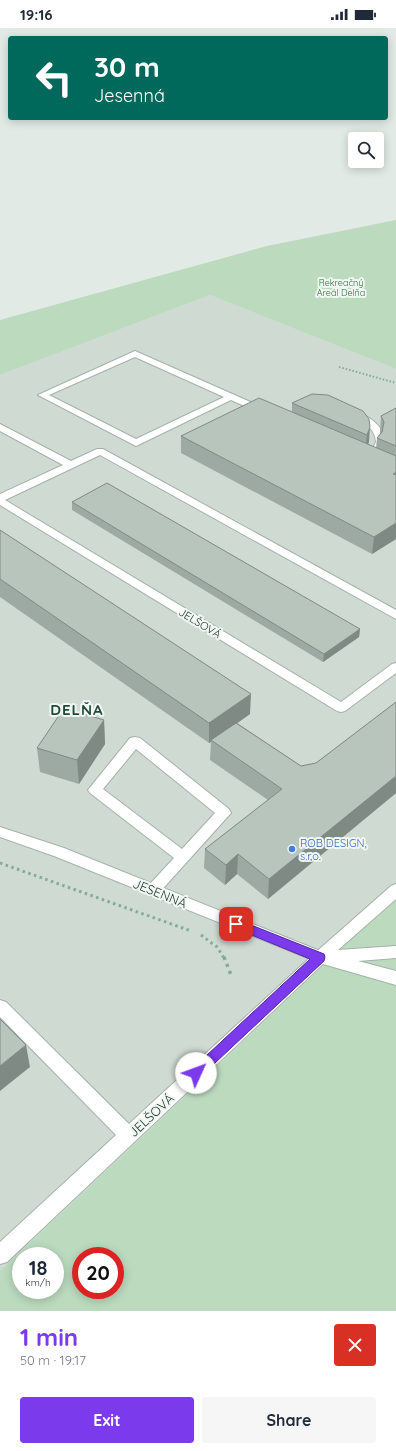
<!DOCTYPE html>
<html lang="en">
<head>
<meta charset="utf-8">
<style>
	body { margin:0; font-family:Quicksand,sans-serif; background:#f6f6f7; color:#1f2937; height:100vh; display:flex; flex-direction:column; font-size:15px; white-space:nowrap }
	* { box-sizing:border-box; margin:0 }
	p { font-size:13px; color:#747a83 }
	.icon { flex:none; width:22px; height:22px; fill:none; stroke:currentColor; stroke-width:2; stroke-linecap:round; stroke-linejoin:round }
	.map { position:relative; height:1283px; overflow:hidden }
	.side { display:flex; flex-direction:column; background:#fff; flex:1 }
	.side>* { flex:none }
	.banner { position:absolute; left:8px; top:8px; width:380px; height:84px; border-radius:4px; box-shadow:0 2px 10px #0003; background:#00695c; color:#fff; overflow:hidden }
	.controls { position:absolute; left:348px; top:104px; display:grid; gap:8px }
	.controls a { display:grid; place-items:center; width:36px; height:36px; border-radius:4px; background:#fff; box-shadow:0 2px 10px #0003; font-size:20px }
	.speed { position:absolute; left:12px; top:1219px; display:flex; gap:8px; font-size:20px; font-weight:700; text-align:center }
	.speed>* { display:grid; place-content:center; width:52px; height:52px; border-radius:50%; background:#fff; box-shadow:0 2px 10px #0003; line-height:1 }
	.speed small { font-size:10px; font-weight:400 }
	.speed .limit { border:6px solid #d22; background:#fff; color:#111 }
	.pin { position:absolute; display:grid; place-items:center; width:34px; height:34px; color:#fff; margin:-17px; border-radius:8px; box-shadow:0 2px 6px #0006 }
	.me { position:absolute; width:44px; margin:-22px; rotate:47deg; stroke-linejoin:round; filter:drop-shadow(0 0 3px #0008) }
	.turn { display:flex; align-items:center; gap:14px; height:84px; padding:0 20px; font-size:18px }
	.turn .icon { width:52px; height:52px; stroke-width:2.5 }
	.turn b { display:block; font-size:28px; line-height:34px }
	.round { display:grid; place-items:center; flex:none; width:42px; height:42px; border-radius:4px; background:#f6f6f7 }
	.head { display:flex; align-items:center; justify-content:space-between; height:68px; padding:0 20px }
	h1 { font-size:24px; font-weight:700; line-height:30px; color:#7c3aed }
	.cta { display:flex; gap:8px; margin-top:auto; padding:8px 20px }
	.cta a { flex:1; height:46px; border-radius:4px; background:#7c3aed; color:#fff; font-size:16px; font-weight:700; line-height:46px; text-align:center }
	.cta a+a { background:#f6f6f7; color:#1f2937 }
	.status { display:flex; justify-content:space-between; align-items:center; height:28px; padding:0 20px; background:#fff; direction:ltr }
	.status svg { height:11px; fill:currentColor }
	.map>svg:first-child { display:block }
	.built { fill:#cfdad3 }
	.green { fill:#bbdabe; fill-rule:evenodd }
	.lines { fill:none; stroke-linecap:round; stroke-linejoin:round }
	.service-casing { stroke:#a4b2ab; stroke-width:2 }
	.minor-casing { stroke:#a4b2ab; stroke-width:2 }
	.path-far2 { stroke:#83ac98; stroke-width:2; stroke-dasharray:1.5 2; stroke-linecap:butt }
	.path-far1 { stroke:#83ac98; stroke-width:3; stroke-dasharray:2.5 3.5; stroke-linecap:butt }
	.path { stroke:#83ac98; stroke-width:3.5; stroke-dasharray:3 4.5; stroke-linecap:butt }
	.service { fill:#fff; fill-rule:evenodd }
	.minor { fill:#fff; fill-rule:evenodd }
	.wall { fill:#9da9a3 }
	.shaded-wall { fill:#808a84 }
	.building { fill:#b7c5bd; stroke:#808a84 }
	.route { fill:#7c3aed; stroke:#51269a }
	.shop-dot { fill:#3f7fe0; stroke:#f1f7f3; stroke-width:1.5 }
	.labels { text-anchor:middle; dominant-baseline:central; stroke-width:4; stroke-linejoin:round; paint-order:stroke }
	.far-park-label { font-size:9px; fill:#306e3d; stroke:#f1f7f3 }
	.street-label { font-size:11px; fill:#233a2f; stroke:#f1f7f3 }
	.shop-label { font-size:11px; fill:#366cbe; stroke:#f1f7f3; text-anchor:start }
	.near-street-label { font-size:13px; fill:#233a2f; stroke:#f1f7f3 }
	.district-label { font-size:15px; font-weight:bold; letter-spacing:1px; fill:#204b39; stroke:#f1f7f3 }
</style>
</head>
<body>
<div class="status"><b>19:16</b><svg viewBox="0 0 49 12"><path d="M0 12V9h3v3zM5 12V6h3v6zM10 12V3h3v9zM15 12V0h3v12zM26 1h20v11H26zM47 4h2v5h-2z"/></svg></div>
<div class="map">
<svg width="396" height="1283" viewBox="0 0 396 1283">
	<rect width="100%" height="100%" fill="#e1eae5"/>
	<path class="built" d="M210,267l186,74v528l-396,374v-896z"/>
	<g class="green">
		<path d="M396,192v149l-186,-74 -210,80v-55l267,-74z"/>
		<path d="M396,869v414h-396v-40zM21,1228h34v34h-34zM81,1228h34v34h-34z"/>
	</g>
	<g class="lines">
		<g class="service-casing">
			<g id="service">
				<path d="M135,323l129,57 2,2 -5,3 -3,-1 -27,-12 -95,46 -98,-51zM135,329l89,40 -88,42 -87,-44z"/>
				<path d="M356,384c14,4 28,15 30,30l-6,10h-6l-2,-2 4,-8c-1,-14 -12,-20 -23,-25l-2,-2z"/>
				<path d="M0,396l71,37 26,-12h6l293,161v9l-296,-164 -95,45 336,202 51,-38 4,-1v10l-51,38 -4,1 -4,-1 -337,-206v-11l63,-29 -63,-34z"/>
				<path d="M135,709l5,1 89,71 2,4 -73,81 -5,2 -5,-2 -2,-4 2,-4 26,-28 -84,-65 -2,-3 42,-52zM136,721l79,64 -33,36 -79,-60z"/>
				<path d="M396,856v15l-58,51 58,-4v12l-38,3 38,10v14l-73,-21 -316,298 -7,2v-22l116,-107 -116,-118v-17l6,2 123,122 186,-171 76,-67z"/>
			</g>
		</g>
		<g class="minor-casing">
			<path id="minor" d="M0,799l64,21 261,105 3,4 -3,4 -5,2 -5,-2 -261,-105 -54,-19z"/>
		</g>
		<path class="path-far2" d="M339,339l57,16"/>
		<g class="path-far1">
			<path d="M0,835l191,68"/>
			<path d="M201,907l16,12 7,11"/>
		</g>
		<path class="path" d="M224,929l7,18"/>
		<use href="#service" class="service"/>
		<use href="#minor" class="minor"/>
	</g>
	<g class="wall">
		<path d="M292,375l71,8 6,31 -1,2 8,4 1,-10 3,-4v-2l1,-16 15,-8v131l-24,15 -191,-101v-17l111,-24z"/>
		<path d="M72,474l288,127 -1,8 -36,25 -251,-152z"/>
		<path d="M0,502l250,184 -13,9 64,43 15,-3 80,-61v91l-128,106 -31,-25 -12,11 -21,-17 1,-19 63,-49 -58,-40 1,-18 -2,1 -209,-146z"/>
		<path d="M104,692l1,24 -26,40 -39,-12 -3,-24z"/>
	</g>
	<g class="shaded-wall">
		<path d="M370,399l-1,15 -4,8 2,-15z"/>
		<path d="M396,495v16l-24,15 2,-17z"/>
		<path d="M360,601l-1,8 -36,25 1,-8z"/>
		<path d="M251,666l-1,20 -38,27 -1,-1v2l-2,1v-20z"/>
		<path d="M104,692l1,24 -26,40 -2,-24z"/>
		<path d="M396,748v17l-128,106 1,-20z"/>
		<path d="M238,826l-1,20 -12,11 1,-20z"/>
		<path d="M26,1017l4,22 -30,24v-25z"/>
	</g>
	<g class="building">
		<path d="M312,366l16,1 35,16 6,8 1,8 -3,8 -75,-32z"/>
		<path d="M259,370l137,58v16l-3,2 3,1v48l-22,14 -193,-101z"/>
		<path d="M396,380v38l-19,-8 5,-6 2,-10 -3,-6z"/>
		<path d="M107,455l253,146 -36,25 -252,-152z"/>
		<path d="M0,502l251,164 -42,29 -209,-144z"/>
		<path d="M396,674v74l-127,103 -31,-25 -12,11 -21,-16 77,-60 -71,-49 25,-17 65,43 15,-3z"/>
		<path d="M64,680l40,12 -27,40 -40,-12z"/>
		<path d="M0,991l26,26 -26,21z"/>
	</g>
	<path class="route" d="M236,891l88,35 1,3 -1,4 -124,116 -4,1 -4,-1 -2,-4 2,-4 118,-110 -78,-32 -1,-3 1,-3z"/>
	<circle class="shop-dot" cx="292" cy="821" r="4"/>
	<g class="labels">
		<g class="far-park-label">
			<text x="341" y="254">Rekreačný<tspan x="341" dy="10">Areál Delňa</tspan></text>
		</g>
		<g class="street-label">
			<text transform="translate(200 595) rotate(31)">JELŠOVÁ</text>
		</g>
		<g class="shop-label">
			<text x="300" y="815">ROB DESIGN,<tspan x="300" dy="13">s.r.o.</tspan></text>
		</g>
		<g class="near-street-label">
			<text transform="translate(160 865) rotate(22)">JESENNÁ</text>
			<text transform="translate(151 1087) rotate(-43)">JELŠOVÁ</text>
		</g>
		<g class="district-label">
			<text x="77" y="681">DELŇA</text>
		</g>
	</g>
</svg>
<div class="controls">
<a><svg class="icon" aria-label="search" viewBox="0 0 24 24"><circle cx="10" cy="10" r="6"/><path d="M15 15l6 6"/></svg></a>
</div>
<div class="speed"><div>18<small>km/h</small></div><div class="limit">20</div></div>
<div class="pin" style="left:236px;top:896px;background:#d93025"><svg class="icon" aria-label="arrive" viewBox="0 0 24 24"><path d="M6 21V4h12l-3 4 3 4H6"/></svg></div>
<svg class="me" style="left:196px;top:1045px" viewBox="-20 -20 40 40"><circle r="19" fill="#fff"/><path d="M0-13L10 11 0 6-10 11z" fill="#7c3aed"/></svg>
<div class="banner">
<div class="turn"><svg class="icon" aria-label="left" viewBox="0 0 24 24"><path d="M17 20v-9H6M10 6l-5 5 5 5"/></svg><div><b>30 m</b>Jesenná</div></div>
</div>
</div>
<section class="side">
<div class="head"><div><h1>1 min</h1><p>50 m · 19:17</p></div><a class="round" style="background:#d93025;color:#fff"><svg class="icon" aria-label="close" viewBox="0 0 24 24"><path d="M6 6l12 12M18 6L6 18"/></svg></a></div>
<div class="cta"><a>Exit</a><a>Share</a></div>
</section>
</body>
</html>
